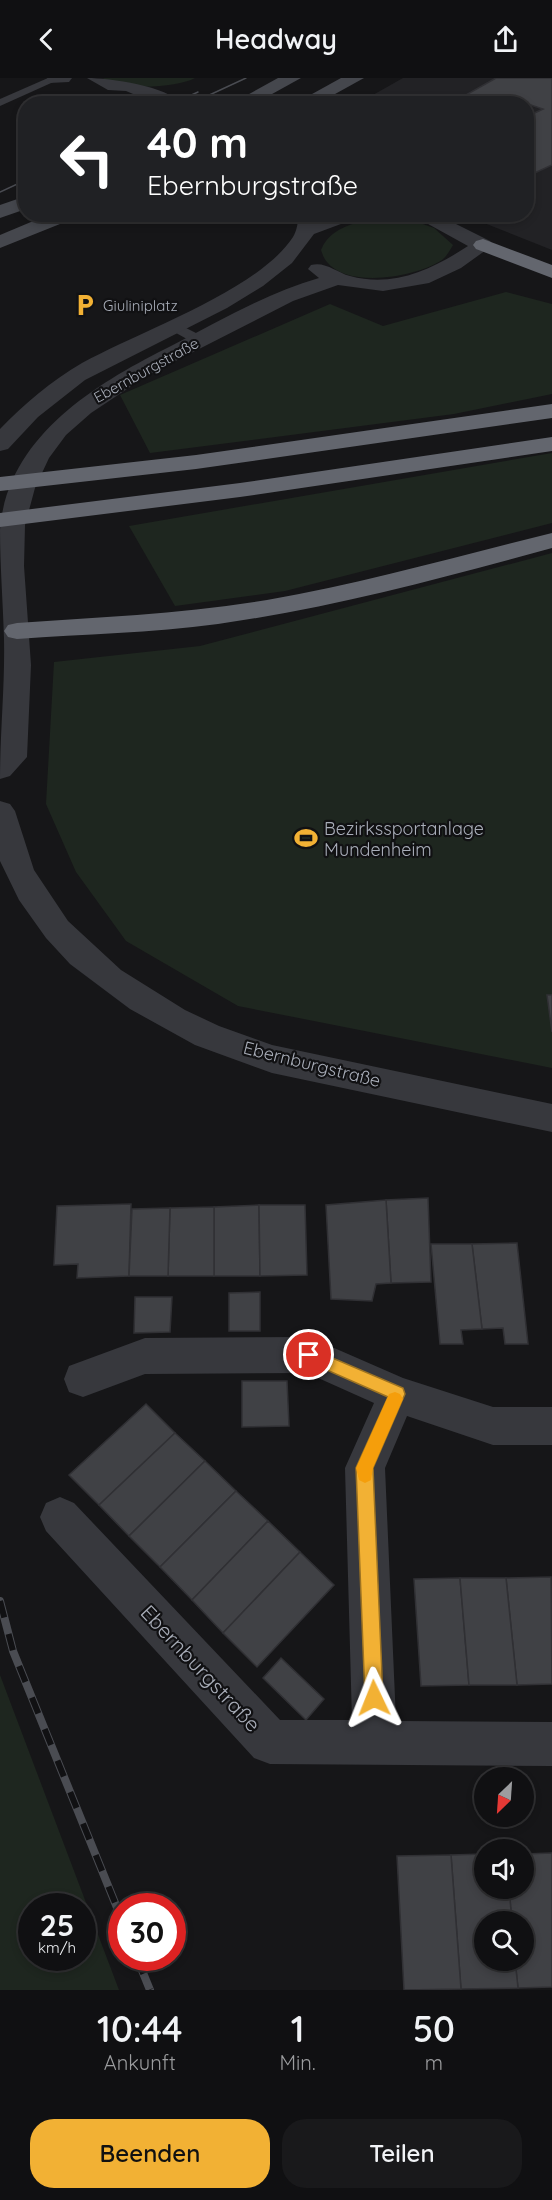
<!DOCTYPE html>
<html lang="de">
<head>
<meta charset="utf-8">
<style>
	body { margin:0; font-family:Quicksand,sans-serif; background:#19191b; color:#f1f3f6; height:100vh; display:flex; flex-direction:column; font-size:22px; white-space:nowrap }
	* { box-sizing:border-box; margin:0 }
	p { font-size:20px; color:#9c9d9f }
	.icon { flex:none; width:33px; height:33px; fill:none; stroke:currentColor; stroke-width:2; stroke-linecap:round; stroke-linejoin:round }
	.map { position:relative; height:1912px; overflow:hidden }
	.details { display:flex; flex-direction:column; background:#101012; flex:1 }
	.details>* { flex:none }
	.guide { position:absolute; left:18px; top:18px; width:516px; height:126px; border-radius:24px; box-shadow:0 3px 9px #0003,0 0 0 2px #303032; background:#202124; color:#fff; overflow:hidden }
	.needle { width:39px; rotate:205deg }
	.tools { position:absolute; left:474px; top:1689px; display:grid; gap:12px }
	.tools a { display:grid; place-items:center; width:60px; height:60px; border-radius:50%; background:#101012; box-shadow:0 3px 9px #0003,0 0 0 2px #303032; font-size:30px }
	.speed { position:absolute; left:18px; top:1815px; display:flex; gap:12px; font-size:30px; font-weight:700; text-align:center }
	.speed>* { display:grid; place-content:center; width:78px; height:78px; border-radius:50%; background:#101012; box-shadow:0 3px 9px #0003,0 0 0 2px #303032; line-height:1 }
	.speed small { font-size:15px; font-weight:400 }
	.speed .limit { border:9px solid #d22; background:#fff; color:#111 }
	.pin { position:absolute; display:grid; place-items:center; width:51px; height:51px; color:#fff; margin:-26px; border:3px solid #fff; border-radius:50%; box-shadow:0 2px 6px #0007 }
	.me { position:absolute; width:66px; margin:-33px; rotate:358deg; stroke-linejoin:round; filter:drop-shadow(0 0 4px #0008) }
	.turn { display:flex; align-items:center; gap:21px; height:126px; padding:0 30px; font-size:27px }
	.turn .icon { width:78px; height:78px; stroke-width:2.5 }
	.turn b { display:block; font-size:42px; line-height:51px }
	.eta { display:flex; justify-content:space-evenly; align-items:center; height:102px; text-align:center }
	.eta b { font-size:36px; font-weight:600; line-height:42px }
	.cta { display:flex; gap:12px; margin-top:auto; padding:12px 30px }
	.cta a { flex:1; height:69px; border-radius:24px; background:#f2b134; color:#111; font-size:24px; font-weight:600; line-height:69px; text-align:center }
	.cta a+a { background:#19191b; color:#f1f3f6 }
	header { display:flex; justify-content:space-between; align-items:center; height:78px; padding:0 30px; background:#101012; font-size:27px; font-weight:600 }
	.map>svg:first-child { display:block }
	.built { fill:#222225 }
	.green { fill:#1e261f; fill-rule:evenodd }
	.building { fill:#404145; stroke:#303034; stroke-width:1.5 }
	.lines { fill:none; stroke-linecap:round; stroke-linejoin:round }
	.lane { fill:#37383d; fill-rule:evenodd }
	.street { fill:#37383d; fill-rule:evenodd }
	.secondary { fill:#45474d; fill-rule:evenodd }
	.highway { fill:#63666e; fill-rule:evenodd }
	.tram { stroke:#4a4c52; stroke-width:1.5 }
	.rail-casing { stroke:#4a4c52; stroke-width:8 }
	.rail { stroke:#111113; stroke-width:6; stroke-dasharray:17; stroke-linecap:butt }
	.route { fill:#f2b134; stroke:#9d7322; stroke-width:1.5 }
	.slow { fill:#f59e0b }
	.labels { text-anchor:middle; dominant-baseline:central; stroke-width:4.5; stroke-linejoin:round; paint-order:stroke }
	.far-poi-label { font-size:15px; fill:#a8adb8; stroke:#111113; text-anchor:start }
	.far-street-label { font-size:15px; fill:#a8adb8; stroke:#111113 }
	.poi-label { font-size:18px; fill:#a8adb8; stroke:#111113; text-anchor:start }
	.street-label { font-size:18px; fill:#a8adb8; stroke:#111113 }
	.near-street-label { font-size:21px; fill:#a8adb8; stroke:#111113 }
</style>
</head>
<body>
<header><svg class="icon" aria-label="back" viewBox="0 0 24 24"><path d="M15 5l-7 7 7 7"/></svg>Headway<svg class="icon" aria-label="share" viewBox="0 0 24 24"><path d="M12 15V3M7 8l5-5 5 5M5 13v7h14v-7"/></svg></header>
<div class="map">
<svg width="552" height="1912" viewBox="0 0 552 1912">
	<rect width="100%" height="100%" fill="#161618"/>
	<path class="built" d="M403,0h149v172l-88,-35 62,-1v-110h-169z"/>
	<g class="green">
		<path d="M103,0h92c-18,10 -76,13 -92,0z"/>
		<path d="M403,139l31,11 19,17c-3,5 -6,11 -11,15 -25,17 -94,29 -115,2 -3,-3 -5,-9 -6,-12 12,-30 54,-31 82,-33z"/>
		<path d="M506,214l46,12v90l-98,20 -304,39 -30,-58 210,-91 53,22z"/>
		<path d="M552,375v70l-267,68 -110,15 -46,-80z"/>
		<path d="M552,475v515l-314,-62 -112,-65 -50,-69 -30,-68 8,-142 146,-16z"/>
		<path d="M0,1597l119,315h-119zM32,1828h50v52h-50z"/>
	</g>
	<g class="building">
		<path d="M496,0h56v87l-26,12v-60l17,-8 -12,-4 -5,3v-4h-39l-23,-8z"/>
		<path d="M547,917h5v37z"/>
		<path d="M428,1120l3,84 -40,1 -5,-83z"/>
		<path d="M386,1122l5,83 -15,1 -4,17 -41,-2 -5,-94z"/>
		<path d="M131,1126l-2,72 -52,2 1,-14 -24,1 3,-59z"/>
		<path d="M259,1127l1,71h-46v-69z"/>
		<path d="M259,1127h46l2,70 -47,1z"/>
		<path d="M214,1129v69h-46l2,-68z"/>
		<path d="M170,1130l-2,68h-39l3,-67z"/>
		<path d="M517,1165l11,101h-23l-2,-16 -21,1 -10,-85z"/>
		<path d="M431,1166h41l10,85 -21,1 2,14h-23z"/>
		<path d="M260,1214v39h-31v-38z"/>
		<path d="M135,1219h37l-2,35 -36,1z"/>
		<path d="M242,1303h45l2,45 -47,1z"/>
		<path d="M146,1326l29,29 -76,72 -30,-30z"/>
		<path d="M175,1355l30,28 -76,75 -30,-31z"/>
		<path d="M205,1383l31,30 -76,76 -31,-31z"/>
		<path d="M236,1413l32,30 -76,79 -32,-33z"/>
		<path d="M268,1443l32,31 -77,81 -31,-33z"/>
		<path d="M300,1474l34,33 -77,82 -34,-34z"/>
		<path d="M551,1499l1,107 -35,1 -11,-107z"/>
		<path d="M460,1500l9,107 -48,1 -7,-107z"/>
		<path d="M460,1500h46l11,107h-48z"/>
		<path d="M281,1580l43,41 -18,21 -43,-42z"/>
		<path d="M552,1775v134l-34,1 -3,-28h9v-38h-12l-3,-34h15v-34z"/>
		<path d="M484,1776v34h25l3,34h-28v38h31l3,28 -57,1 -10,-134z"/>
		<path d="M451,1777l10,134 -57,1 -7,-134z"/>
	</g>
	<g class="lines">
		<g class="lane">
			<path d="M48,0l12,1 -60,27v-7z"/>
			<path d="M174,244l30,15 2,3 -2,3h-10l-25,-14 -2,-3z"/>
		</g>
		<g class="street">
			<path d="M47,0h25l-3,4 -20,1z"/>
			<path d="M87,0c23,0 80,8 95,26h-25l-31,-13 -18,-1z"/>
			<path d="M299,136h20l-1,5 12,-5h29l-2,4 -43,16 -22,29 -29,23 -36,22 -142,72 -47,37 -30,32 -8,2v-22c24,-25 51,-48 82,-66 56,-31 177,-73 211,-126 4,-6 5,-16 6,-23z"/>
			<path d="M410,136h26l54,27 3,4 -32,23 -32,15 -46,8 -45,-6 -45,16 -145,74 -57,38 -25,22 -17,23 -14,30 -10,37 -1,41 7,99 -4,92 -17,19 -10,3c0,-47 5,-94 4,-140 -1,-37 -4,-73 -4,-109 7,-94 97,-147 171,-184 48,-25 96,-53 148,-68l-11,-9 3,-4c14,-4 25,7 39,11 44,12 83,-7 118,-30z"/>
			<path d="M0,723l10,3 5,7 19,59 34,51 53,49 64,40 34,16 53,19 280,59v28l-280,-59 -77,-28 -65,-36 -60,-45 -24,-26 -27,-38 -19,-39z"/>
			<path d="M309,1259l94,41 90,29h59v38h-59l-86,-29 -22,52 11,253 156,1v44l-282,-2 -16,-6 -208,-227 -6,-14 6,-14 14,-6 14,6 206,217h72l-7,-252 29,-65 -67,-30 -162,1 -62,23 -14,-5 -5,-13 5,-13 76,-28z"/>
		</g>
		<g class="secondary">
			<path d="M278,0h23l-47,26h-23z"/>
			<path d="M341,0h23l-47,26h-23z"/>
			<path d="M26,118v13l-26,9v-13z"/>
			<path d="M50,136h27l-2,4 -75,30v-13z"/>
		</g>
		<g class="highway">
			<path d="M483,161l69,26v13l-76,-29 -3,-4 3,-4z"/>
			<path d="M552,326v14l-356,51 -196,22v-14l196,-22z"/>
			<path d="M552,359v14l-312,46 -240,30v-14l240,-30z"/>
			<path d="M552,455v15c-110,30 -221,60 -334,76 -67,9 -134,10 -201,15l-9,-2 -4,-6 4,-6 9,-2c84,-6 167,-9 250,-23 97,-17 190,-44 285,-67z"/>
		</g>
		<g class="tram">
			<path d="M172,26l26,-12"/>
			<path d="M190,26l56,-26"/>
			<path d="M0,114l26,-12"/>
		</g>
		<g class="rail-casing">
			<g id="rail">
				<path d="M0,1523l13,50 109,269"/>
				<path d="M137,1880l13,32"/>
			</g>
		</g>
		<use href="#rail" class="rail"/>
	</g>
	<path class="route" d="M309,1270l94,40 2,6 -32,74 10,230 -3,6 -6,3 -7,-3 -2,-6 -9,-230 32,-71 -84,-37 -3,-5 3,-5z"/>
	<path class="slow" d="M395,1314l5,2 3,5 -30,69 -2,12 -6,3 -6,-3 -3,-12 33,-74z"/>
	<defs>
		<g id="parking-bare" transform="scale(1.8)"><path d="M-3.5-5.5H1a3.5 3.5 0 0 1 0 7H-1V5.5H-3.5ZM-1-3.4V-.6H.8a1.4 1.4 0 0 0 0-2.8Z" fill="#f2b134" stroke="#111113" stroke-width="2.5" paint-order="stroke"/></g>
		<g id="stadium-bare" transform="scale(1.8)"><path d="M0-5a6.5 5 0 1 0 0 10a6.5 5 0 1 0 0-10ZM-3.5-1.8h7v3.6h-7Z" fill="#f2b134" stroke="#111113" stroke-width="2.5" paint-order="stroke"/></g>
	</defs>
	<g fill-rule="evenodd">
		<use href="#parking-bare" x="85" y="227"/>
		<use href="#stadium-bare" x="306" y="760"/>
	</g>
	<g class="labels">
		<g class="far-poi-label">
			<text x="103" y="227">Giuliniplatz</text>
		</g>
		<g class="far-street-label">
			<text transform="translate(146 292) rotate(-29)">Ebernburgstraße</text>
		</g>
		<g class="poi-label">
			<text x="324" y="750">Bezirkssportanlage<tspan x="324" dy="21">Mundenheim</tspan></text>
		</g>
		<g class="street-label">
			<text transform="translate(312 986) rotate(14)">Ebernburgstraße</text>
		</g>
		<g class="near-street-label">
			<text transform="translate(201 1590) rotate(47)">Ebernburgstraße</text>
		</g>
	</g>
</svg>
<div class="tools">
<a><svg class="needle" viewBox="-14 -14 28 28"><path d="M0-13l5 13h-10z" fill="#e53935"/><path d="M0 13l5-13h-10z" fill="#9c9d9f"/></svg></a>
<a><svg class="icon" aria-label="sound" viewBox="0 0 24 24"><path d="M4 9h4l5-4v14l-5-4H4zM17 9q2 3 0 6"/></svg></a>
<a><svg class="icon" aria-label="search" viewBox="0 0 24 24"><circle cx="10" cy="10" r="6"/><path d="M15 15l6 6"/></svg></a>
</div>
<div class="speed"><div>25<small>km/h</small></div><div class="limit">30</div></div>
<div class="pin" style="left:309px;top:1277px;background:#d93025"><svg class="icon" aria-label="arrive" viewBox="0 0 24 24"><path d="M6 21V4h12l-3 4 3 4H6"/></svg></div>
<svg class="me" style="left:374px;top:1620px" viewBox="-20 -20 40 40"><path d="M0-17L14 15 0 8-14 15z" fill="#f2b134" stroke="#fff" stroke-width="4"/></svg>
<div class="guide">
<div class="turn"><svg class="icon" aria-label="left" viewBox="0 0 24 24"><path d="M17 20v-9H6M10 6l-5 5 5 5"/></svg><div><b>40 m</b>Ebernburgstraße</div></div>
</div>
</div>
<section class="details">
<div class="eta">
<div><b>10:44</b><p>Ankunft</p></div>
<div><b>1</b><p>Min.</p></div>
<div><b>50</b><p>m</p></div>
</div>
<div class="cta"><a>Beenden</a><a>Teilen</a></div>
</section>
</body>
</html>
